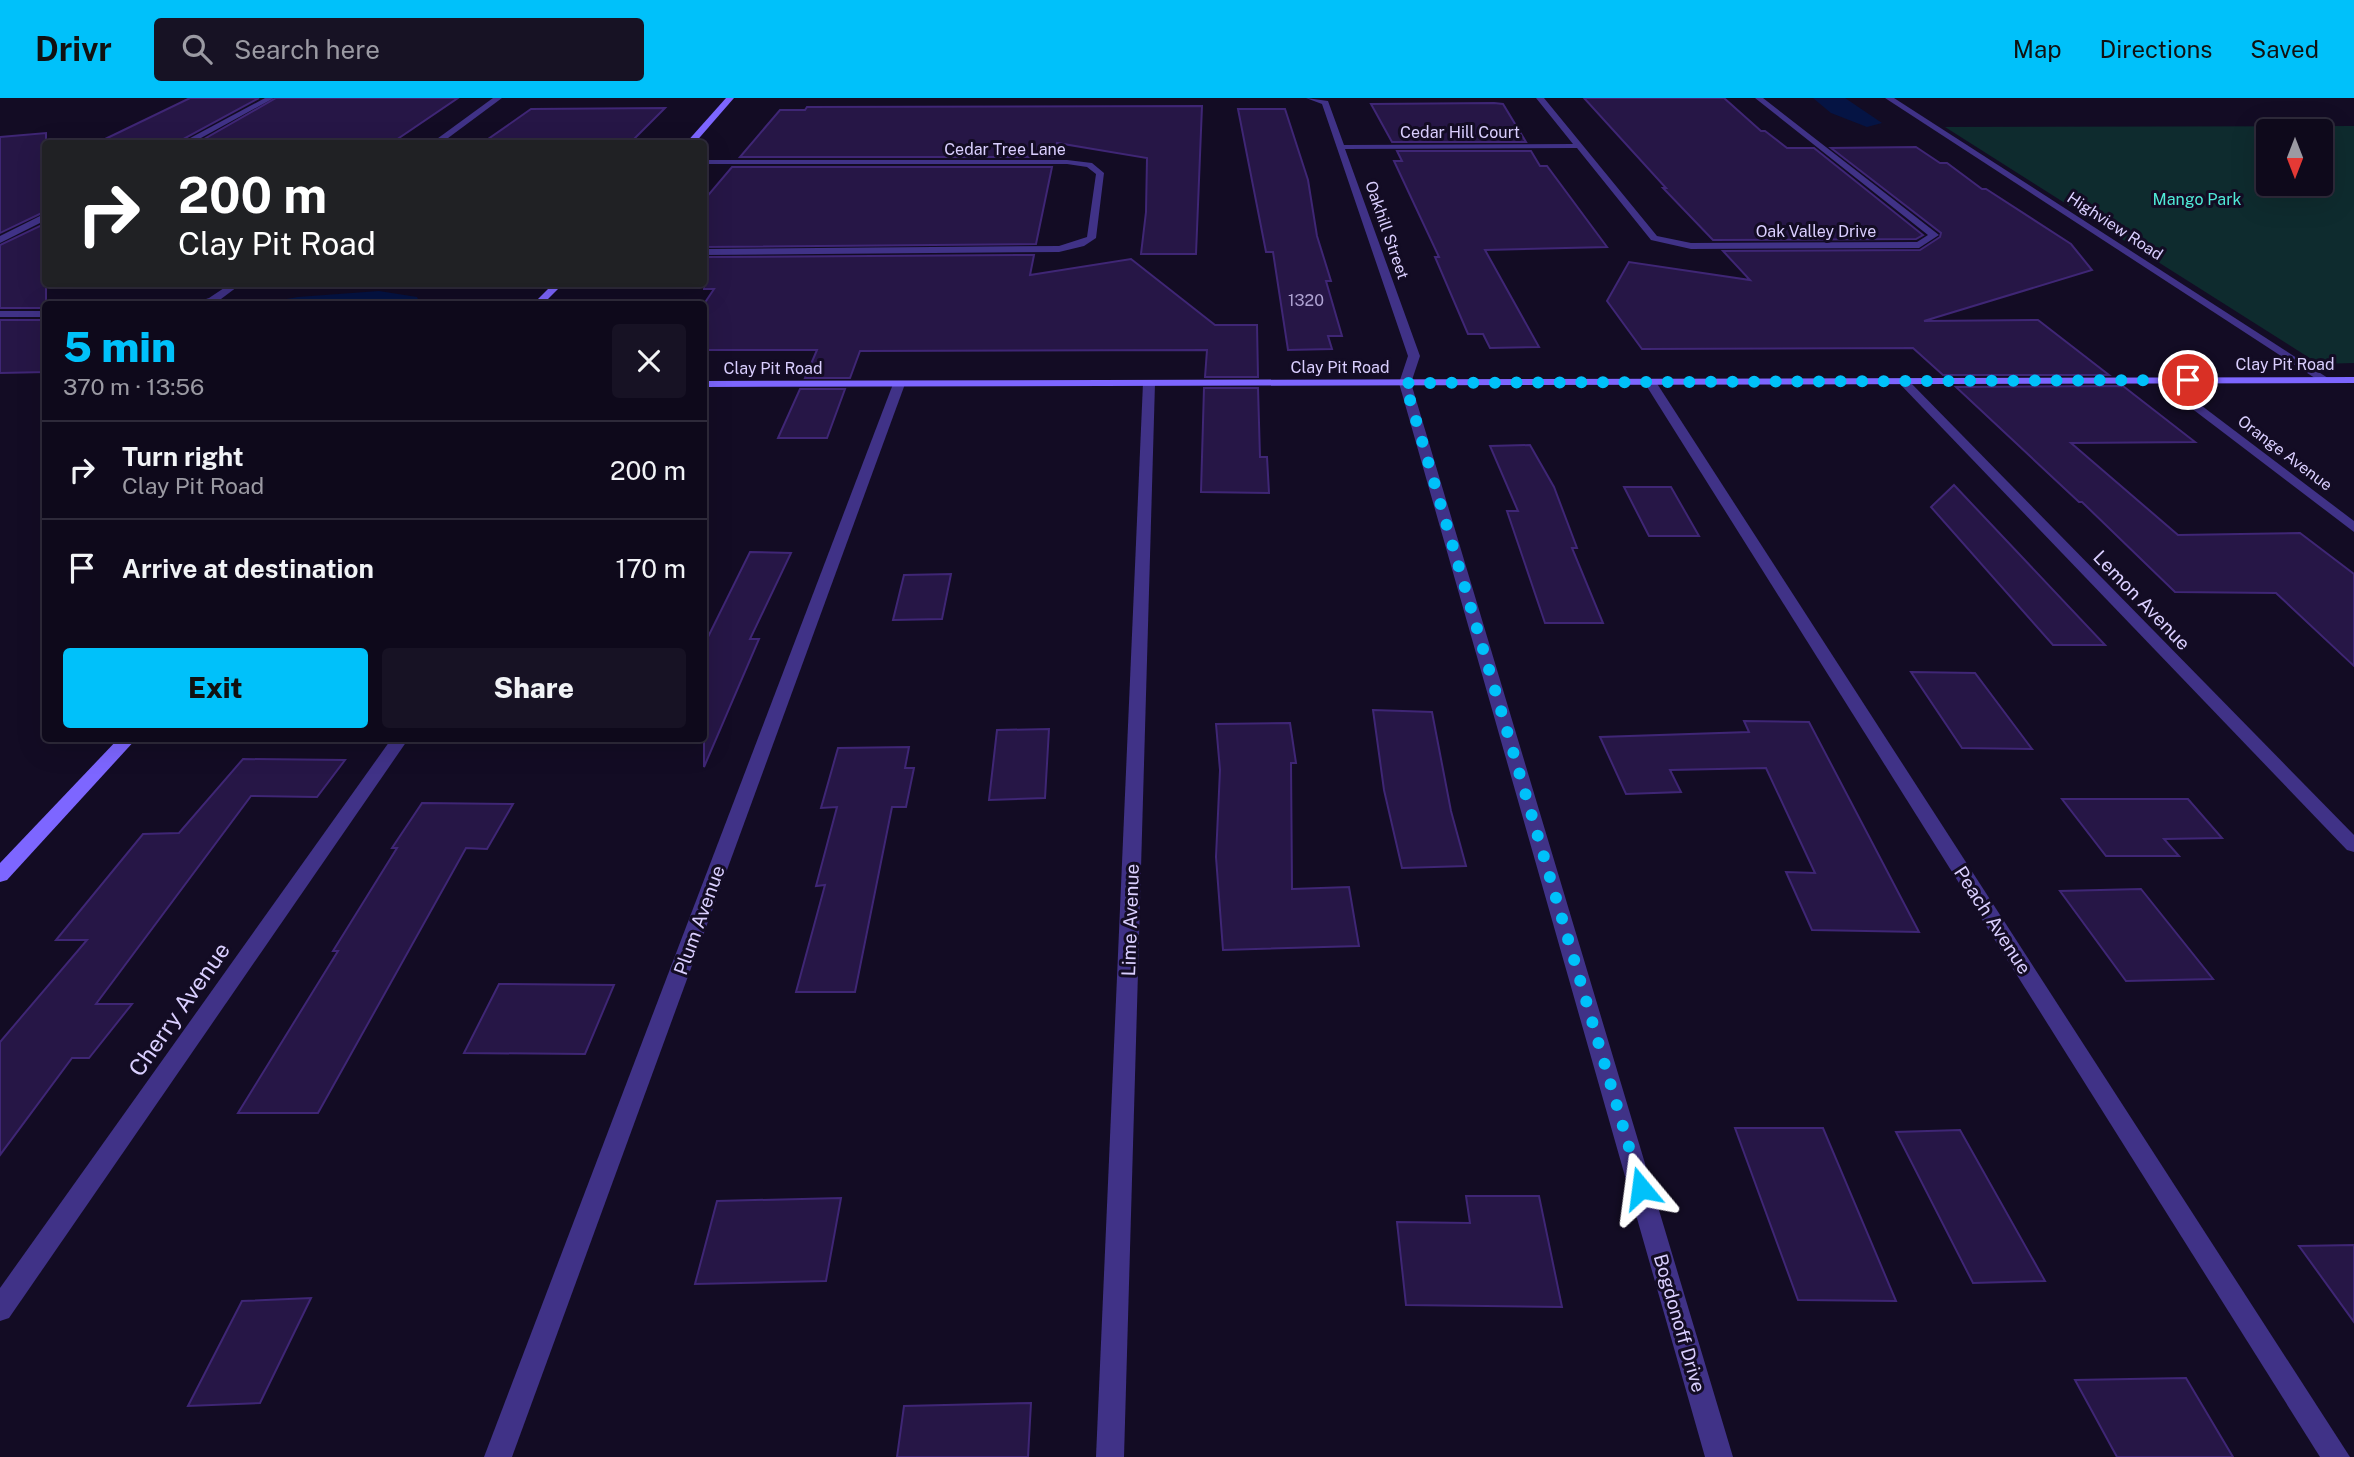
<!DOCTYPE html>
<html lang="en">
<head>
<meta charset="utf-8">
<style>
	body { margin:0; font-family:"Public Sans",sans-serif; background:#171224; color:#f1f3f6; height:100vh; display:flex; flex-direction:column; font-size:26px; white-space:nowrap }
	* { box-sizing:border-box; margin:0 }
	p { font-size:23px; color:#9b9aa3 }
	.icon { flex:none; width:38px; height:38px; fill:none; stroke:currentColor; stroke-width:2; stroke-linecap:round; stroke-linejoin:round }
	.map { position:relative; flex:1; overflow:hidden }
	.drawer { position:absolute; left:42px; top:203px; width:665px; height:441px; display:flex; flex-direction:column; background:#0e091b; border-radius:7px; box-shadow:0 7px 28px #0002,0 0 0 2px #2e2a3a }
	.drawer>* { flex:none }
	.hud { position:absolute; left:42px; top:42px; width:665px; height:147px; border-radius:7px; box-shadow:0 7px 28px #0002,0 0 0 2px #2e2a3a; background:#202124; color:#fff; overflow:hidden }
	.needle { width:46px; rotate:180deg }
	.controls { position:absolute; left:2256px; top:21px; display:grid; gap:14px }
	.controls a { display:grid; place-items:center; width:77px; height:77px; border-radius:7px; background:#0e091b; box-shadow:0 7px 28px #0002,0 0 0 2px #2e2a3a; font-size:35px }
	.pin { position:absolute; display:grid; place-items:center; width:60px; height:60px; color:#fff; margin:-30px; border:4px solid #fff; border-radius:50%; box-shadow:0 2px 7px #0007 }
	.me { position:absolute; width:77px; margin:-38px; rotate:344deg; stroke-linejoin:round; filter:drop-shadow(0 0 5px #0008) }
	.turn { display:flex; align-items:center; gap:24px; height:147px; padding:0 21px; font-size:32px }
	.turn .icon { width:91px; height:91px; stroke-width:2.5 }
	.turn b { display:block; font-size:49px; line-height:60px }
	.round { display:grid; place-items:center; flex:none; width:74px; height:74px; border-radius:7px; background:#171224 }
	.headline { display:flex; align-items:center; justify-content:space-between; height:119px; padding:0 21px }
	h1 { font-size:42px; font-weight:800; line-height:52px; color:#00c1fa }
	.cta { display:flex; gap:14px; margin-top:auto; padding:14px 21px }
	.cta a { flex:1; height:80px; border-radius:7px; background:#00c1fa; color:#111; font-size:28px; font-weight:800; line-height:80px; text-align:center }
	.cta a+a { background:#171224; color:#f1f3f6 }
	ul { padding:0; list-style:none }
	li { display:flex; align-items:center; gap:21px; height:98px; padding:0 21px; border-top:2px solid #2e2a3a }
	li div { flex:1 }
	li b { display:block; font-size:26px }
	li em { font-style:normal }
	header { display:flex; align-items:center; gap:42px; box-sizing:border-box; height:98px; padding:0 35px; background:#00c1fa; color:#111 }
	header strong { font-size:33px }
	nav { display:flex; gap:38px; margin-inline-start:auto; font-size:24px }
	.search { width:490px; height:63px; background:#171224; display:flex; align-items:center; gap:18px; box-sizing:border-box; padding:0 24px; border-radius:7px; color:#9b9aa3; font-size:26px }
	.map>svg:first-child { display:block }
	.green { fill:#0e2b2e; fill-rule:evenodd }
	.water { fill:#051444 }
	.building { fill:#261646; stroke:#3f2675; stroke-width:2 }
	.lines { fill:none; stroke-linecap:round; stroke-linejoin:round }
	.street { fill:#403287; fill-rule:evenodd }
	.secondary { fill:#7d66ff; fill-rule:evenodd }
	.route { stroke:#00c1fa; stroke-width:12; stroke-dasharray:0 21.6 }
	.labels { text-anchor:middle; dominant-baseline:central; stroke-width:6; stroke-linejoin:round; paint-order:stroke }
	.far-street-label { font-size:16px; fill:#dacfff; stroke:#130c24 }
	.far-park-label { font-size:16px; fill:#50ead7; stroke:#130c24 }
	.number-label { font-size:16px; fill:#ada1d1 }
	.street-label { font-size:19px; fill:#dacfff; stroke:#130c24 }
	.near-street-label { font-size:23px; fill:#dacfff; stroke:#130c24 }
</style>
</head>
<body>
<header>
<strong>Drivr</strong>
<div class="search"><svg class="icon" aria-label="search" viewBox="0 0 24 24"><circle cx="10" cy="10" r="6"/><path d="M15 15l6 6"/></svg>Search here</div>
<nav><a>Map</a><a>Directions</a><a>Saved</a></nav>
</header>
<div class="map">
<svg width="2354" height="1359" viewBox="0 0 2354 1359">
	<rect width="100%" height="100%" fill="#130c24"/>
	<path class="green" d="M2354,28v237l-35,1 -374,-237zM2268,33h52v53h-52z"/>
	<g class="water">
		<path d="M1813,0h32l37,25 -15,4 -36,-14z"/>
		<path d="M379,193l38,6 3,7h-162l40,-7z"/>
	</g>
	<g class="building">
		<path d="M190,0h69l-81,44 -77,-1z"/>
		<path d="M276,0h182l-62,42 -197,2z"/>
		<path d="M1584,0h140l37,33h4l22,17h27l109,87 -7,4 -203,1 -50,-52h3z"/>
		<path d="M1494,5l9,1 23,38h-134l-21,-38z"/>
		<path d="M1202,8l-6,148h-55l5,-42 1,-54 -90,-15 -3,14h-314l40,-47h25l2,-3z"/>
		<path d="M665,10l-36,36h-148l50,-35z"/>
		<path d="M1238,11h47l23,71 9,56 14,45h-5l16,55h-14l4,13 -44,1 -15,-98h-7z"/>
		<path d="M46,35v78l-46,22v-96z"/>
		<path d="M1916,49l24,16h7l35,26h4l85,55 21,26 -168,51 114,-1 71,55h-166l-30,-27 -271,1 -35,-48 22,-39 121,18 -27,-29 197,-1 20,-13 1,-4 -110,-85z"/>
		<path d="M1397,53h134l9,15h7l60,81 -122,3 54,97 -49,1 -7,-14h-15l-33,-77h4l-45,-96h8z"/>
		<path d="M732,69h320l-16,77 -332,3v-47z"/>
		<path d="M46,125v85h-46v-63z"/>
		<path d="M1034,157l-4,20 101,-16 84,66h42l1,52h-53l2,-27 -347,1 -10,27h-45l12,-28h-113v-46l10,-15h-10v-32z"/>
		<path d="M0,222h46v52l-46,1z"/>
		<path d="M2123,288l72,56 -124,1 107,92 122,-2 54,41v92l-78,-73 -101,-1 -93,-90h-3l-123,-115z"/>
		<path d="M1204,290h54l2,69h7l2,36 -68,-1z"/>
		<path d="M800,291h45l-18,49h-49z"/>
		<path d="M1530,347l24,42 23,61h-5l31,75h-58l-38,-112h11l-28,-65z"/>
		<path d="M1954,387l151,160h-52l-122,-138z"/>
		<path d="M1624,389h47l28,49h-50z"/>
		<path d="M750,454l41,1 -41,86h9l-55,128v-122z"/>
		<path d="M951,476l-9,45 -49,1 11,-45z"/>
		<path d="M1911,574l64,1 57,76 -70,-1z"/>
		<path d="M1373,612l59,2 19,99 15,55 -64,2 -18,-78z"/>
		<path d="M1744,623l65,1 110,210 -107,-2 -26,-58 29,1 -49,-105 -96,2 11,22 -55,2 -26,-57 149,-5z"/>
		<path d="M1290,625l6,40h-5l1,126 57,-2 10,59 -136,4 -7,-93 4,-87 -4,-46z"/>
		<path d="M1049,631l-4,69 -56,2 8,-70z"/>
		<path d="M909,649l-4,21h9l-8,39h-14l-37,185h-59l29,-107 -9,1 21,-79 -16,1 17,-60z"/>
		<path d="M243,661l102,1 -28,37 -66,-1 -155,208h36l-43,54h-17l-72,97v-113l87,-102h-31l87,-106 36,-1z"/>
		<path d="M2062,701h126l34,39 -58,1 15,17h-73z"/>
		<path d="M422,705l91,1 -26,45 -21,-1 -148,265h-80l100,-162h-5l64,-103h-5z"/>
		<path d="M2141,791l72,90 -87,2 -66,-90z"/>
		<path d="M499,886l115,1 -29,69 -121,-1z"/>
		<path d="M1735,1030h88l73,173 -98,-1z"/>
		<path d="M1960,1032l85,151 -72,2 -77,-151z"/>
		<path d="M1466,1098h73l23,111 -156,-2 -9,-83 73,1z"/>
		<path d="M841,1100l-15,83 -131,3 22,-83z"/>
		<path d="M2354,1147v77l-55,-76z"/>
		<path d="M311,1200l-51,105 -72,3 54,-105z"/>
		<path d="M2186,1280l47,79h-116l-42,-77z"/>
		<path d="M1031,1305l-3,54h-131l7,-51z"/>
	</g>
	<g class="lines">
		<g class="street">
			<path d="M265,0h9l-84,46h-11z"/>
			<path d="M493,0h9l-62,46h-10z"/>
			<path d="M1306,0l22,3 16,44 229,-1 -37,-46h8l113,138 34,7 226,-1 11,-7 -173,-137h8l176,137 -20,13 -228,1 -40,-9 -74,-92 -232,1 75,207 -9,27 322,1074h-28l-306,-1074 9,-27 -86,-252z"/>
			<path d="M1885,0h9l437,282 -10,2z"/>
			<path d="M704,62h363l25,3 12,10 -8,65 -12,8 -25,6 -355,3v-6l355,-3 28,-9 9,-63 -9,-7 -20,-3h-363z"/>
			<path d="M46,115v7l-46,23v-7z"/>
			<path d="M230,186h11l-24,18 -26,2 18,-6z"/>
			<rect x="0" y="213" width="46" height="6"/>
			<path d="M2157,280h8l189,143v11l-197,-150z"/>
			<path d="M1650,281l6,3 694,1075h-30l-676,-1075z"/>
			<path d="M1899,281h8l447,456v17l-7,-2 -448,-467z"/>
			<path d="M1149,282l6,3 -31,1074h-28l47,-1074z"/>
			<path d="M899,283l6,3 -393,1073h-28l409,-1073z"/>
			<path d="M392,640h17l-400,580 -9,3v-33z"/>
		</g>
		<g class="secondary">
			<path d="M726,0h8l-40,46h-9z"/>
			<path d="M553,186h10l-20,20h-10z"/>
			<path d="M2354,279v6l-1650,4v-6z"/>
			<path d="M119,640h18l-130,142 -7,2v-19z"/>
		</g>
	</g>
	<g class="lines">
		<path class="route" d="M1641,1090l-236,-805 783,-3"/>
	</g>
	<g class="labels">
		<g class="far-street-label">
			<text x="1460" y="34">Cedar Hill Court</text>
			<text x="1005" y="51">Cedar Tree Lane</text>
			<text transform="translate(2115 128) rotate(33)">Highview Road</text>
			<text transform="translate(1387 132) rotate(71)">Oakhill Street</text>
			<text x="1816" y="133">Oak Valley Drive</text>
			<text x="2285" y="266">Clay Pit Road</text>
			<text x="1340" y="269">Clay Pit Road</text>
			<text x="773" y="270">Clay Pit Road</text>
			<text transform="translate(2285 355) rotate(37)">Orange Avenue</text>
		</g>
		<g class="far-park-label">
			<text x="2197" y="101">Mango Park</text>
		</g>
		<g class="number-label">
			<text x="1306" y="202">1320</text>
		</g>
		<g class="street-label">
			<text transform="translate(2142 502) rotate(46)">Lemon Avenue</text>
			<text transform="translate(699 822) rotate(-70)">Plum Avenue</text>
			<text transform="translate(1130 822) rotate(-88)">Lime Avenue</text>
			<text transform="translate(1993 822) rotate(57)">Peach Avenue</text>
			<text transform="translate(1680 1225) rotate(74)">Bogdonoff Drive</text>
		</g>
		<g class="near-street-label">
			<text transform="translate(179 911) rotate(-55)">Cherry Avenue</text>
		</g>
	</g>
</svg>
<div class="controls">
<a><svg class="needle" viewBox="-14 -14 28 28"><path d="M0-13l5 13h-10z" fill="#e53935"/><path d="M0 13l5-13h-10z" fill="#9b9aa3"/></svg></a>
</div>
<div class="pin" style="left:2188px;top:282px;background:#d93025"><svg class="icon" aria-label="arrive" viewBox="0 0 24 24"><path d="M6 21V4h12l-3 4 3 4H6"/></svg></div>
<svg class="me" style="left:1641px;top:1090px" viewBox="-20 -20 40 40"><path d="M0-17L14 15 0 8-14 15z" fill="#00c1fa" stroke="#fff" stroke-width="4"/></svg>
<div class="hud">
<div class="turn"><svg class="icon" aria-label="right" viewBox="0 0 24 24"><path d="M7 20v-9h11M14 6l5 5-5 5"/></svg><div><b>200 m</b>Clay Pit Road</div></div>
</div>
<section class="drawer">
<div class="headline"><div><h1>5 min</h1><p>370 m · 13:56</p></div><a class="round"><svg class="icon" aria-label="close" viewBox="0 0 24 24"><path d="M6 6l12 12M18 6L6 18"/></svg></a></div>
<ul>
<li><svg class="icon" aria-label="right" viewBox="0 0 24 24"><path d="M7 20v-9h11M14 6l5 5-5 5"/></svg><div><b>Turn right</b><p>Clay Pit Road</p></div><em>200 m</em></li>
<li><svg class="icon" aria-label="arrive" viewBox="0 0 24 24"><path d="M6 21V4h12l-3 4 3 4H6"/></svg><div><b>Arrive at destination</b></div><em>170 m</em></li>
</ul>
<div class="cta"><a>Exit</a><a>Share</a></div>
</section>
</div>
</body>
</html>
